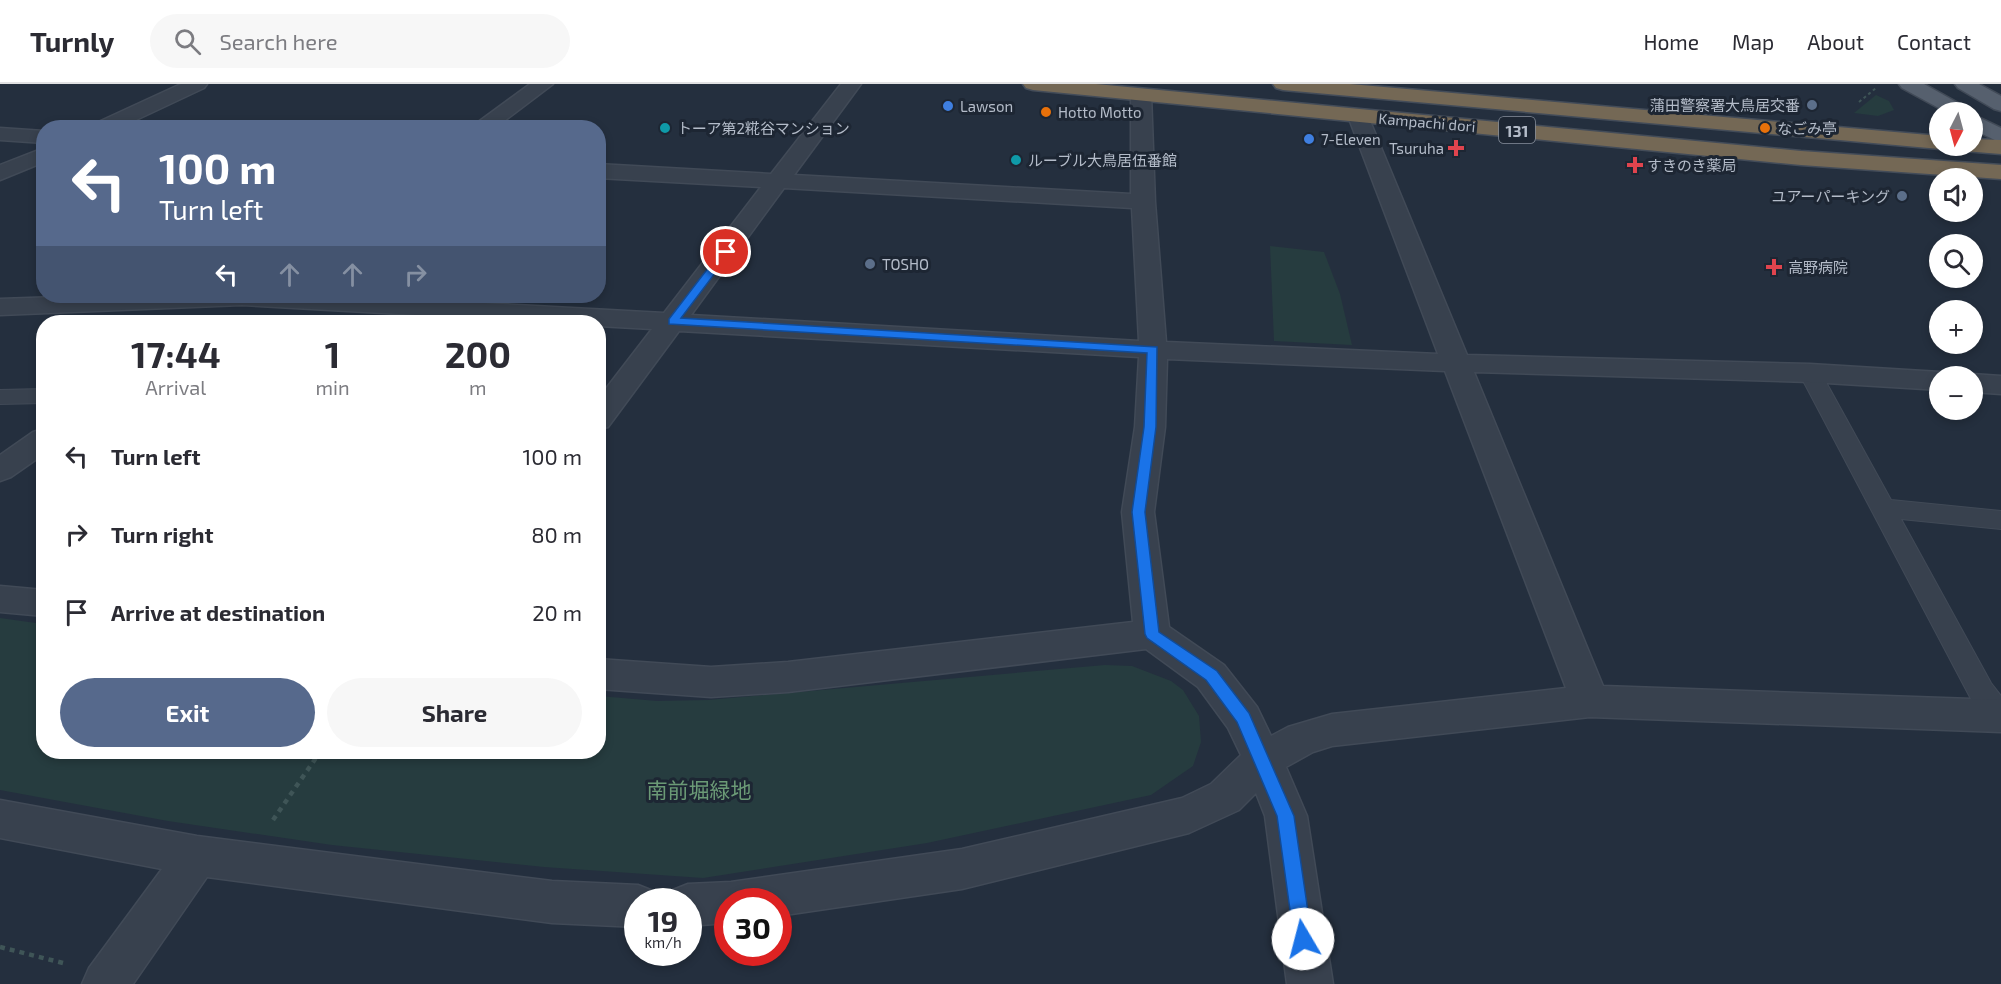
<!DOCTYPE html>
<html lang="en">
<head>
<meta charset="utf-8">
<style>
	body { margin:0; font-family:"Exo 2","Noto Sans JP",sans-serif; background:#f7f7f7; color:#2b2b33; height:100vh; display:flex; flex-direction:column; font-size:22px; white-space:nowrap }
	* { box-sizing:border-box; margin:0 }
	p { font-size:20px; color:#7c7c81 }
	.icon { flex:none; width:33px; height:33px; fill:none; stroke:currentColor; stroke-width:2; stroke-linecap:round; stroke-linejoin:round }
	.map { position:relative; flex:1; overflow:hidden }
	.drawer { position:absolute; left:36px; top:231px; width:570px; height:444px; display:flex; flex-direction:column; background:#fff; border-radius:24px; box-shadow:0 3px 9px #0003 }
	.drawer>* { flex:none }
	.guide { position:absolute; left:36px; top:36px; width:570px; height:183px; border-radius:24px; box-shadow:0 3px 9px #0003; background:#56698c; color:#fff; overflow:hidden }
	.needle { width:39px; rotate:186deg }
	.buttons { position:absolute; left:1929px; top:18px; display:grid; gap:12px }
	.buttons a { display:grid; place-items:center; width:54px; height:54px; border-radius:50%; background:#fff; box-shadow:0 3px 9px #0003; font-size:30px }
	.speed { position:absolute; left:624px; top:804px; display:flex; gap:12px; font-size:30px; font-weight:700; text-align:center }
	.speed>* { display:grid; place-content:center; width:78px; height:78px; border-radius:50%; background:#fff; box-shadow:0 3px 9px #0003; line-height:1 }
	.speed small { font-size:15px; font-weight:400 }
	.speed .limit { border:9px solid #d22; background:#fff; color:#111 }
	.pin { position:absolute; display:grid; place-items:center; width:51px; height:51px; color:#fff; margin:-26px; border:3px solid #fff; border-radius:50%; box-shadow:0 2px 6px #0007 }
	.me { position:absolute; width:66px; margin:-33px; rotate:352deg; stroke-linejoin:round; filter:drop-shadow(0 0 4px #0008) }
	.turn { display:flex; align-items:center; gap:21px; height:126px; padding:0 24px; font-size:27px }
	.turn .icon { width:78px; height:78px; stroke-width:2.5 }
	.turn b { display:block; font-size:42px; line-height:51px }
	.lanes { display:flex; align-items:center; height:57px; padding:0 24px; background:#0003; justify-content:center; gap:30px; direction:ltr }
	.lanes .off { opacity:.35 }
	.eta { display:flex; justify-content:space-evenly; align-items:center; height:102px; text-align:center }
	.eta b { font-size:36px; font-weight:700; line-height:42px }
	.cta { display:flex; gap:12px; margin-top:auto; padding:12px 24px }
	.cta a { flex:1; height:69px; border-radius:36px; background:#56698c; color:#fff; font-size:24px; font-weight:700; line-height:69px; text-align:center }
	.cta a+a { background:#f7f7f7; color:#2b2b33 }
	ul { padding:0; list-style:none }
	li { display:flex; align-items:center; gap:18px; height:78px; padding:0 24px }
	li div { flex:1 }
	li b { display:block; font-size:22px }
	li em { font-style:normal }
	header { display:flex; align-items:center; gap:36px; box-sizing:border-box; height:84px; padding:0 30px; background:#fff; border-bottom:2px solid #e1e1e2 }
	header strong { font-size:28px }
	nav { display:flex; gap:33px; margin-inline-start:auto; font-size:21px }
	.search { width:420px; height:54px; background:#f7f7f7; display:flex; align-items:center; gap:15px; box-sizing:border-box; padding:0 21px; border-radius:33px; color:#7c7c81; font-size:22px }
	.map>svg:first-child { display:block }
	.green { fill:#263c3f }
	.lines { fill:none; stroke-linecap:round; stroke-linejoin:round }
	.lane-casing { stroke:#414a57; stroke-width:2 }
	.street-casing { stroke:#414a57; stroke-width:3 }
	.primary-casing { stroke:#414a57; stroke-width:3 }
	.highway-casing { stroke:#434c59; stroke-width:3 }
	.path-far1 { stroke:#3f5557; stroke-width:2; stroke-dasharray:3 3; stroke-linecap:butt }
	.path { stroke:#3f5557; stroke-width:4.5; stroke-dasharray:5 5; stroke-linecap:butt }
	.lane { fill:#38414e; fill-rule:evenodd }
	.street { fill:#38414e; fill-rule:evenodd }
	.primary { fill:#56606e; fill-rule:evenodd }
	.highway { fill:#746855; fill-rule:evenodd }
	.route { fill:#1a73e8; stroke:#114b97; stroke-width:1.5 }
	.service-dot { fill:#5c6f8a; stroke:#1d2633; stroke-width:2 }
	.shop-dot { fill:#3f7fe0; stroke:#1d2633; stroke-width:2 }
	.food-dot { fill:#e8710a; stroke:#1d2633; stroke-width:2 }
	.culture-dot { fill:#0f9aa8; stroke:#1d2633; stroke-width:2 }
	.health-dot { fill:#e0444e; stroke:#1d2633; stroke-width:2 }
	.labels { text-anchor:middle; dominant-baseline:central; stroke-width:6; stroke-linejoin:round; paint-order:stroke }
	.far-poi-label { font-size:15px; fill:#b4bcc9; stroke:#1d2633; text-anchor:start }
	.far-street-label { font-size:15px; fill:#b4bcc9; stroke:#1d2633 }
	.shield { fill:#1d2633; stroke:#878f9c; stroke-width:1.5 }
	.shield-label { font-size:16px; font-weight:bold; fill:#b4bcc9 }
	.near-park-label { font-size:21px; fill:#6b9a76; stroke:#1d2633 }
</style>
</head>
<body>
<header>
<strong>Turnly</strong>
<div class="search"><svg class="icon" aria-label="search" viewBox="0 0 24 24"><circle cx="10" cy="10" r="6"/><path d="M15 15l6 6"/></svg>Search here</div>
<nav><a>Home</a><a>Map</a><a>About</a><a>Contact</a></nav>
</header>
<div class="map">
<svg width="2001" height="900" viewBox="0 0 2001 900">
	<rect width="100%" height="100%" fill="#242f3e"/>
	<g class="green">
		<path d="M1876,11l13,6 5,9 -16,6 -24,-3z"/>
		<path d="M1270,162l54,6 16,42 12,51 -78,-4z"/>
		<path d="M0,534l43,6 1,128h554l1,-56 58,5 51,-1 397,-35 27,1 39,15 12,9 16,26 2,26 -8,24 -42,29 -224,48 -224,35 -159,-11 -212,-22 -164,-24 -168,-31z"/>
	</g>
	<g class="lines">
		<g class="lane-casing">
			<g id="lane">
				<path d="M1810,282l8,2 3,5 70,127 110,11v18l-100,-10 90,164 10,13v32l-12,-3 -18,-26 -172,-326 3,-5z"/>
				<path d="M44,305v14l-44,1v-14z"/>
			</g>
		</g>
		<g class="street-casing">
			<g id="street">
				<path d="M181,0h26l-3,4 -85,40h-28l3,-4z"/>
				<path d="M530,0h23l-58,44h-25z"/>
				<path d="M841,0h20l-67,91 337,19v-100l3,-4h14l3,4 4,108 11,140 272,12 -90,-238 3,-4 7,-2 7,2 3,4 99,239 343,9 130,8 10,3 1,1h-11v14l-130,-8 -336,-10 129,314 398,14v32l-411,-15 -258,29 -19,6 -27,15 21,49 26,168h-46l-22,-168 -9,-23 -17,17 -50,23 -227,56 -184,27v-14h-50v21l-40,3v-24h-20l5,-12 15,-6 43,-2 231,-33 220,-51 29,-14 30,-29 -13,-27 -30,-41 -52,-38 -358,43 -77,5 -113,-8v-30l113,8 77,-5 345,-40 -11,-110 13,-85 4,-70 -460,-26 -71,96 -10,2v-30l54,-70 -54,-3v-4h-55l-301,-17 -242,10v-16l87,-3h265l312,17 97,-126 -163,-9v-14l173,10zM784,104l348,20 7,133 -448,-26zM1167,275l278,12 121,317 -234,26 -44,13 -17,9 -14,-29 -33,-42 -55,-38 -15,-115 11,-85z"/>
				<path d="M0,44l44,3v12l-44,-3z"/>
				<path d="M44,64v14l-44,18v-15z"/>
				<path d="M1972,290l29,2v18l-29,-2v-16h-9z"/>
				<path d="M44,345v25l-33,23 -11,4v-26l33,-23z"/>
				<path d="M0,502l44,4v26l-44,-4z"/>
				<path d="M0,716l197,36 355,45 86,4 15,6 5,11h-20v25l-86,-4 -345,-46 -74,107h-51l7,-16 73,-99 -162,-31z"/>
			</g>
		</g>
		<g class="primary-casing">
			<g id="primary">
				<path d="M1899,0h25l43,24 3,4h-24l-44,-24z"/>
				<path d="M1955,0h24l22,12v15l-7,-2 -36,-21z"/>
				<path d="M1972,30l29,14v15l-29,-14z"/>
			</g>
		</g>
		<g class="highway-casing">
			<g id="highway">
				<path d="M1023,0h73l705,67 200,14v14l-200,-14 -768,-75 -7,-2z"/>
				<path d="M1273,0h77l590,52v10h9l-9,3 -657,-59 -7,-2z"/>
				<path d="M1972,55l29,1v14l-37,-3 -3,-5h11z"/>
			</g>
		</g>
		<path class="path-far1" d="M1859,18l17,-14"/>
		<g class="path">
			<path d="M273,736l47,-68"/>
			<path d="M0,863l63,16"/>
		</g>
		<use href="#lane" class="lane"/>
		<use href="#street" class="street"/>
		<use href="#primary" class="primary"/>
		<use href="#highway" class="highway"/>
	</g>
	<path class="route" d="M726,165l5,3 -50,66 476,29 -1,80 -11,85 14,120 58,39 32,42 45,103 18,123 -2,7 -7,2 -6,-2 -3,-7 -17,-123 -40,-94 -31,-42 -59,-42 -2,-4 -13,-122 12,-85 3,-74 -478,-29v-5l53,-69z"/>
	<g class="service-dot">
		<circle cx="1812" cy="21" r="6"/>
		<circle cx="1902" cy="112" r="6"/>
		<circle cx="870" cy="180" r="6"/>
	</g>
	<g class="shop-dot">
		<circle cx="948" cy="22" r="6"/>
		<circle cx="1309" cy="55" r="6"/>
	</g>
	<g class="food-dot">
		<circle cx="1046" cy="28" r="6"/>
		<circle cx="1765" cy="44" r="6"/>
	</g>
	<g class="culture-dot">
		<circle cx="665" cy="44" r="6"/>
		<circle cx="1016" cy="76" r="6"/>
	</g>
	<g class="health-dot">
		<path d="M1453 55h6v6h6v6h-6v6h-6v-6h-6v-6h6z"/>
		<path d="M1632 72h6v6h6v6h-6v6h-6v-6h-6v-6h6z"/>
		<path d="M1771 174h6v6h6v6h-6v6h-6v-6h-6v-6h6z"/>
	</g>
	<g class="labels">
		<g class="far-poi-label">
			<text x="1800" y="21" text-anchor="end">蒲田警察署大鳥居交番</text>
			<text x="960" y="22">Lawson</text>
			<text x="1058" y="28">Hotto Motto</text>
			<text x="677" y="44">トーア第2糀谷マンション</text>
			<text x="1777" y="44">なごみ亭</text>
			<text x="1321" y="55">7-Eleven</text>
			<text x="1444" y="64" text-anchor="end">Tsuruha</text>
			<text x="1028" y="76">ルーブル大鳥居伍番館</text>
			<text x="1647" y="81">すきのき薬局</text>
			<text x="1890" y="112" text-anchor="end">ユアーパーキング</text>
			<text x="882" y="180">TOSHO</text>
			<text x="1788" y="183">高野病院</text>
		</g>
		<g class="far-street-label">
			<text transform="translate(1427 38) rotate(5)">Kampachi dori</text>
		</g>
		<rect class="shield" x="1499" y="33" width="36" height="26" rx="4.5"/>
		<g class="shield-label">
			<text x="1517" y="46">131</text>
		</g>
		<g class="near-park-label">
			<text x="699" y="705">南前堀緑地</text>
		</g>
	</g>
</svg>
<div class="buttons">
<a><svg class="needle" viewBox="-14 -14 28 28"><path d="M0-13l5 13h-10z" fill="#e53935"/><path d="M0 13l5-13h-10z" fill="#7c7c81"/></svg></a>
<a><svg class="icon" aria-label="sound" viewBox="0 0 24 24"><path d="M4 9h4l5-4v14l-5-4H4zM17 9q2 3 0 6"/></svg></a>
<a><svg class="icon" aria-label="search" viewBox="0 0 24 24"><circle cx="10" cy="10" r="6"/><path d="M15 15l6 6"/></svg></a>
<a>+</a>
<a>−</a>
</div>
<div class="speed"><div>19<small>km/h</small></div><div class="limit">30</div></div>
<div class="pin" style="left:726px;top:168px;background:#d93025"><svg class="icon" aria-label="arrive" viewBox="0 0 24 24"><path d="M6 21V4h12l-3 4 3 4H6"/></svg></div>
<svg class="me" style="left:1303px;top:855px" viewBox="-20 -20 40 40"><circle r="19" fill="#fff"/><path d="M0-13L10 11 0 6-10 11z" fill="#1a73e8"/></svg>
<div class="guide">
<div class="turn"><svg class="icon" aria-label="left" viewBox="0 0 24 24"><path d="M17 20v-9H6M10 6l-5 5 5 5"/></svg><div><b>100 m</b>Turn left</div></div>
<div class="lanes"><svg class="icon" aria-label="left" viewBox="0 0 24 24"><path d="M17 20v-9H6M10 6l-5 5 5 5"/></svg><svg class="icon off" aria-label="ahead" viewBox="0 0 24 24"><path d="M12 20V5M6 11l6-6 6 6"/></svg><svg class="icon off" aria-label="ahead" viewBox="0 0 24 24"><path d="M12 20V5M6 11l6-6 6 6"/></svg><svg class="icon off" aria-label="right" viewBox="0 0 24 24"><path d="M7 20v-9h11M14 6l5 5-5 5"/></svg></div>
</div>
<section class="drawer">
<div class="eta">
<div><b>17:44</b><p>Arrival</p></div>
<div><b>1</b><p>min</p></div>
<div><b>200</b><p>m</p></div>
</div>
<ul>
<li><svg class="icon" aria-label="left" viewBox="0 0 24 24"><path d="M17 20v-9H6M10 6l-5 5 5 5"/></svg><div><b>Turn left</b></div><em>100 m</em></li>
<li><svg class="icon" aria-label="right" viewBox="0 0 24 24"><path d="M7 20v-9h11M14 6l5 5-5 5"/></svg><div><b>Turn right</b></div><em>80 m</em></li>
<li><svg class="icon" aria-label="arrive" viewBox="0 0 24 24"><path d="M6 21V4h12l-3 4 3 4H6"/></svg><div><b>Arrive at destination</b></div><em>20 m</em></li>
</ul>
<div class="cta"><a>Exit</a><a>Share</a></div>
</section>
</div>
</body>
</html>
